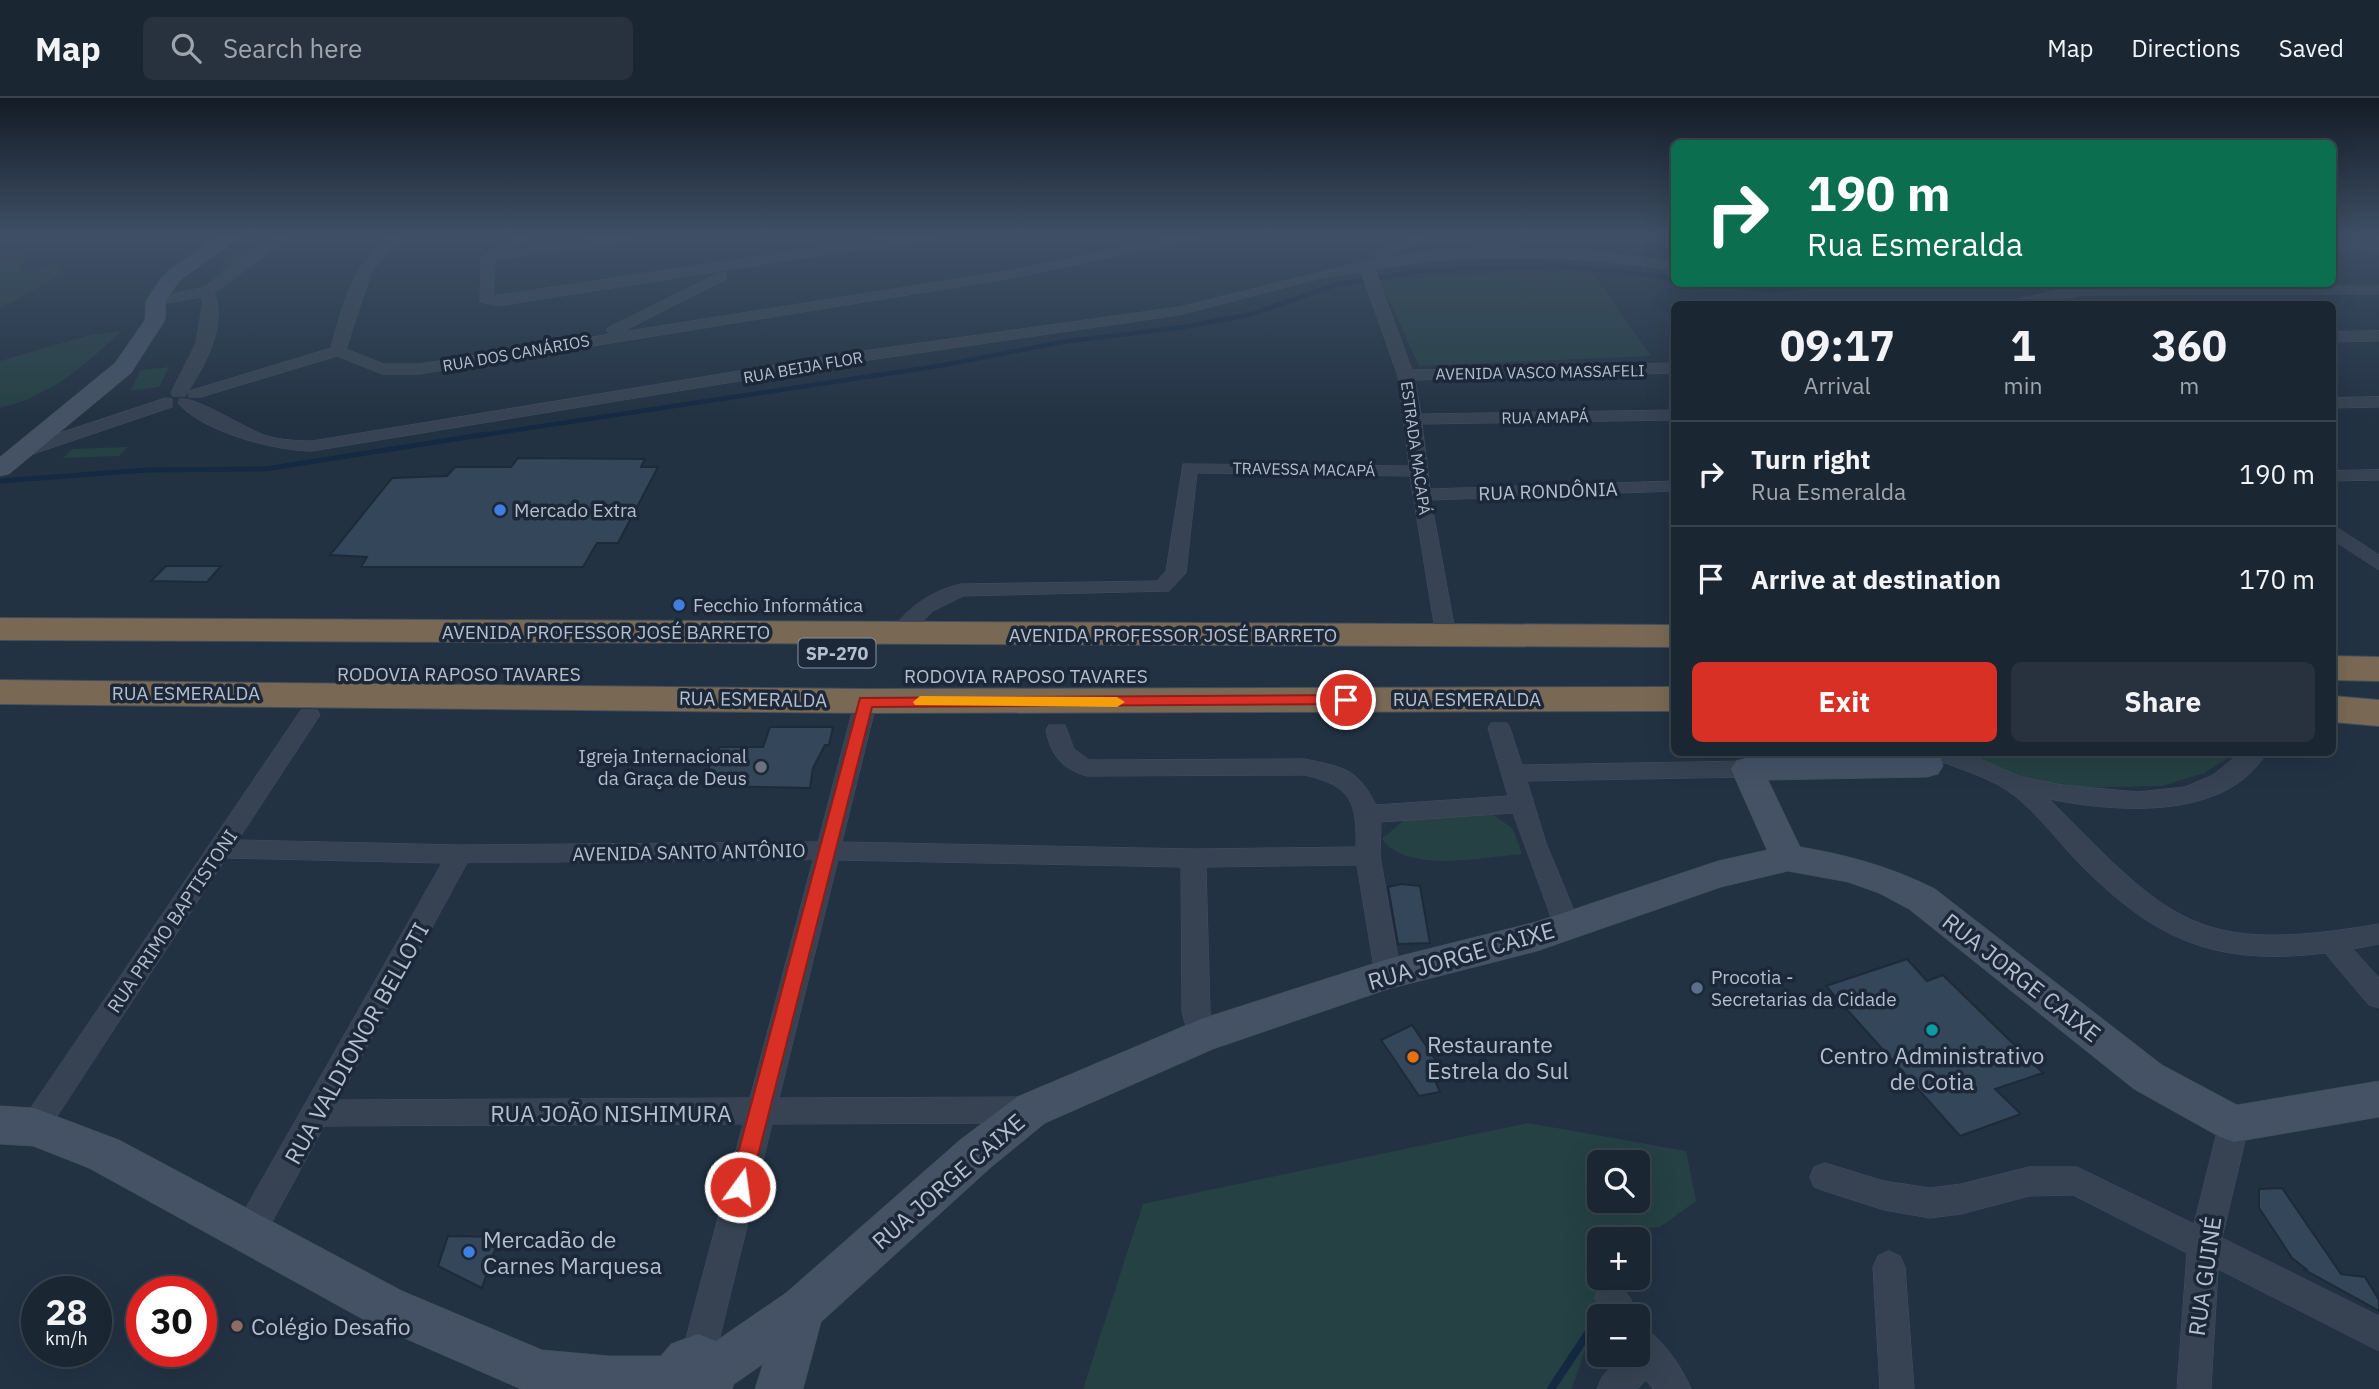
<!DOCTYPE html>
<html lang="en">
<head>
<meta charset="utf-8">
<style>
	body { margin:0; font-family:"IBM Plex Sans",sans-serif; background:#27323e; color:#f1f3f6; height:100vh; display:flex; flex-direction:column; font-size:26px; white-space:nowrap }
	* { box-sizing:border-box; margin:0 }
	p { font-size:23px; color:#9fa5ac }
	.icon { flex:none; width:38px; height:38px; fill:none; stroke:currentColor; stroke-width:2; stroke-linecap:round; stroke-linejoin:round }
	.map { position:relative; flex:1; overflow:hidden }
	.panel { position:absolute; left:1671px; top:203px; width:665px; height:455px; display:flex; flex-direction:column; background:#1a2632; border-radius:10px; box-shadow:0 7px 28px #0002,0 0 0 2px #38434d }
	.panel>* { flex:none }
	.banner { position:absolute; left:1671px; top:42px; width:665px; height:147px; border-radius:10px; box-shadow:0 7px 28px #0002,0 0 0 2px #38434d; background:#0b6e4f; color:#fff; overflow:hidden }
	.buttons { position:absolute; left:1587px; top:1052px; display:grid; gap:14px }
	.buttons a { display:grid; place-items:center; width:63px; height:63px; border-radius:10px; background:#1a2632; box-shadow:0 7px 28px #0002,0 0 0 2px #38434d; font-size:35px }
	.speed { position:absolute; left:21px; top:1178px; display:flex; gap:14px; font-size:35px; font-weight:700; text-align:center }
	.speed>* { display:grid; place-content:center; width:91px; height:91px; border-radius:50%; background:#1a2632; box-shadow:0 7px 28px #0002,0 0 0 2px #38434d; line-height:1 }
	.speed small { font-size:18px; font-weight:400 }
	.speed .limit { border:10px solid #d22; background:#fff; color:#111 }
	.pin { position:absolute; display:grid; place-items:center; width:60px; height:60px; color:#fff; margin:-30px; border:4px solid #fff; border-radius:50%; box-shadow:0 2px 7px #0007 }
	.me { position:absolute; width:77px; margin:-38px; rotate:14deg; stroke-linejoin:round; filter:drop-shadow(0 0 5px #0008) }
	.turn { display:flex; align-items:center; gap:24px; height:147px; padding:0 21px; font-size:32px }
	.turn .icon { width:91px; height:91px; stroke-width:2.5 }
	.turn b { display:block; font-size:49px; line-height:60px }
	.eta { display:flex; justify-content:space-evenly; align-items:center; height:119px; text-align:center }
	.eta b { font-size:42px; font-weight:700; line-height:49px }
	.primary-button { display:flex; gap:14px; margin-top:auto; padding:14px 21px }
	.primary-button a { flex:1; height:80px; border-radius:10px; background:#d93025; color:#fff; font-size:28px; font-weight:700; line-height:80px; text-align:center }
	.primary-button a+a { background:#27323e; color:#f1f3f6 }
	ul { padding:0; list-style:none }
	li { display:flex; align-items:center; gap:21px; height:105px; padding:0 21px; border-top:2px solid #38434d }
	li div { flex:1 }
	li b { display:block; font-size:26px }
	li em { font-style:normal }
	header { display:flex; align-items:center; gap:42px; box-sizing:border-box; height:98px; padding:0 35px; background:#1a2632; border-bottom:2px solid #38434d }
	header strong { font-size:33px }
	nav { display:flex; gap:38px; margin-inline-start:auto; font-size:24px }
	.search { width:490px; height:63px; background:#27323e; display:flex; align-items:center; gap:18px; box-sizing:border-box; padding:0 24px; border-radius:10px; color:#9fa5ac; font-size:26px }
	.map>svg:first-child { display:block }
	.green { fill:#254144; fill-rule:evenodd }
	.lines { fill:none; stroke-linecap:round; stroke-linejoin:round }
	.stream-far2 { stroke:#142942; stroke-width:4.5 }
	.stream-far1 { stroke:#142942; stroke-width:5 }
	.stream { stroke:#142942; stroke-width:8 }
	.building { fill:#344659; stroke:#1e2a3a; stroke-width:2 }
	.street-casing { stroke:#444f5f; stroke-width:1 }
	.secondary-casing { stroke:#444f5f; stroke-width:1 }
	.highway-casing { stroke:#424e5d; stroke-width:2 }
	.street { fill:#374352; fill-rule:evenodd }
	.secondary { fill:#455266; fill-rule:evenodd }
	.highway { fill:#796954; fill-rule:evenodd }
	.route { fill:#d93025; stroke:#8d1f18; stroke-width:2 }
	.slow { fill:#f59e0b }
	.shop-dot { fill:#3f7fe0; stroke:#1c2838; stroke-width:2.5 }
	.worship-dot { fill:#6b7280; stroke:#1c2838; stroke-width:2.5 }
	.service-dot { fill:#5c6f8a; stroke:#1c2838; stroke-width:2.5 }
	.culture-dot { fill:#0f9aa8; stroke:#1c2838; stroke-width:2.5 }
	.food-dot { fill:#e8710a; stroke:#1c2838; stroke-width:2.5 }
	.education-dot { fill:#8d6e63; stroke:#1c2838; stroke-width:2.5 }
	.labels { text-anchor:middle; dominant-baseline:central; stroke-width:7; stroke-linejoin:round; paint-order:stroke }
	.far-street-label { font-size:16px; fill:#b4becd; stroke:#1c2838 }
	.shield { fill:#1c2838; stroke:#8691a0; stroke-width:2 }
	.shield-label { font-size:18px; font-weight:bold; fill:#b4becd }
	.street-label { font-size:19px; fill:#b4becd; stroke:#1c2838 }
	.poi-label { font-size:19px; fill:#b4becd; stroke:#1c2838; text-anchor:start }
	.near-street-label { font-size:23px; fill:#b4becd; stroke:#1c2838 }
	.near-poi-label { font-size:23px; fill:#b4becd; stroke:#1c2838; text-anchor:start }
</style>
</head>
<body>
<header>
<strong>Map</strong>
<div class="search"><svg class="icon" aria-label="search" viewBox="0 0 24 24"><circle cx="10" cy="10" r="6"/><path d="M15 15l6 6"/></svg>Search here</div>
<nav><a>Map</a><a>Directions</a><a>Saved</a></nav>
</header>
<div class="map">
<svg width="2379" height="1291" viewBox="0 0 2379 1291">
	<rect width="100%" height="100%" fill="#233243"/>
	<g class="green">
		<path d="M239,139h37l-51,36 -7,-4 22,-18z"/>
		<path d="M25,154l-5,18 15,1 18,-6 10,4 -14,13 -49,27v-55z"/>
		<path d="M1571,173l24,5 56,80 -232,10 -39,-86z"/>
		<path d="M121,233c-36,35 -71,65 -121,77v-47l90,-26z"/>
		<path d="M169,269l-10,20 -29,4 11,-21z"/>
		<path d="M128,349l-9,9 -56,2 9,-9z"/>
		<path d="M1961,655h275l-32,20 -42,13 -90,2 -46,-8z"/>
		<path d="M1430,714l64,3 19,14 9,25c-40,3 -114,20 -140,-15l21,-18z"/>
		<path d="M1528,1025l158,28 10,50 -36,26 -54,5 -2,7h-4c0,51 -9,103 -29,150h-488l60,-185zM1600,1064h38v38h-38z"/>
	</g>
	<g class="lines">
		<g class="stream-far2">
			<path d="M1715,186l61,7 46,-7"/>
			<path d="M477,338l467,-71 118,-23 121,-15 69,-13 86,-30 91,-14 135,-4 111,12"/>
		</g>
		<path class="stream-far1" d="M0,383l146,-11 119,-1 222,-35"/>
		<path class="stream" d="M1551,1291l55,-83"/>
	</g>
	<g class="building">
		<path d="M518,360l127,1 -4,8h17l-40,76h-21l-14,24h-222l6,-10 -37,-2 62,-77 55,-2 8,-9h56z"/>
		<path d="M166,468h55l-14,16 -56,-1z"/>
		<path d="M770,629h63l-4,18h-4l-12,23 -3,20 -104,-2 3,-19 11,-20h43z"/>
		<path d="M1401,786l19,2 10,57 -32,1 -10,-57z"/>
		<path d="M1907,861l20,22 16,-6 100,98 -48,16 26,25 -61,22 -134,-150z"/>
		<path d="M1412,927l33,49 -11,4 6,14 -21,4 -38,-56z"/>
		<path d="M2282,1090l59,86 24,3 14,23v11l-76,-42h3l-14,-11 -33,-50v-19z"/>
		<path d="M448,1138l51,1 -17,51 -44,-22z"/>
	</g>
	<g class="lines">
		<g class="street-casing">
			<g id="street">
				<path d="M274,139h17l-77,56c14,33 -11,76 -29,103h-12l-2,-3 25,-50 7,-41 -2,-5 -45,8 -7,-4 7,-4 46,-9z"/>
				<path d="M389,139h16l-16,13 -18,23 -25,76 38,15h35l192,-30 -5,-4 3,-3 112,-55 5,1v6l-104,53 385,-61 170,-34h30l-200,42 -588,95h-37l-45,-18 -136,41h-12v-6l142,-43c11,-41 21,-84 58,-111z"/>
				<path d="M512,139h17l-20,14 90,-14h37l-7,4 -134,19 -2,36 335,-50 68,-9h43l-7,4 -104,13 -330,52 -18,-4 1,-44z"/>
				<path d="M1408,139h19l-41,21 -12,-3z"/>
				<path d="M2333,143l46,4v8l-46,-4z"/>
				<path d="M1490,149l103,4 82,11v8c-106,-14 -195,-19 -300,-1l37,101 263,-7v10l-260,7 6,34 254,-4v10l-253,4 8,65 245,-8v10l-244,9 25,136 -10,7 -10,-7 -26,-160 -213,-3 -11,100 -17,18 -206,5 -30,15 -27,28h-14l-3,-5c17,-26 42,-43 72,-50l196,-3 9,-10 17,-107 226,2 -11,-90 -37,-104 -43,7 -139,36 -330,48 -537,88c-37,0 -109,-19 -134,-48l2,-4c16,-3 67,31 87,37 15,4 30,5 45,5l537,-88 330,-46 188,-46 65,-10z"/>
				<path d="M2086,186h18l-2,3 277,-1v8l-297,1 -49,9h-24l2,-3z"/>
				<path d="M2379,233v10l-46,1v-10z"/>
				<path d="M2379,299v10l-46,1v-10z"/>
				<path d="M166,300l6,1v8l-145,49 -6,1 -9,-5 3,-4z"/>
				<path d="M2379,372v10l-46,1v-10z"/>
				<path d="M2333,427l46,30v15l-46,-30z"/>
				<path d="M866,596l8,2 3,5 -35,141 351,7 163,-2c1,-46 -5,-61 -51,-72l-218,1c-25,-7 -36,-20 -41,-46l3,-5h16l9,24 15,11 216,-1c40,9 51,8 71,46l132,-9 -20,-68 3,-5h16l3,5 12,37 225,-4 8,2 4,6 -4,6 -8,2 -220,4 19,62 34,82 -4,7 -9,3 -9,-3 -4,-7 -41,-112 -132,9 -1,34 21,118 -3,8 -10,3 -10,-3 -3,-8 -18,-109 -151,2 4,145 5,24 -4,8 -10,4 -10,-4 -9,-32 -1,-145 -343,-7 -59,238 249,-1 10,4 5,9 -5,9 -10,4 -256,1 -57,233 -5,12 -12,5 -12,-5 -5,-12 62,-233 -419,2 -63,116 -11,4 -11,-4 -5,-11 5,-11 203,-357 -216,-5 -182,278 -10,4 -10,-4 -5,-9 5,-9 277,-408h16l3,5 -82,125 222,5 358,-3 37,-141 3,-5zM813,762l-63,238 -412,2 129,-237z"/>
				<path d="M1930,654h34l57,25 41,8 76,7 47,-5 28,-12 28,-23h26c-41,70 -152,60 -218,47 124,125 147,156 330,125v20l-26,5 26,29v30l-10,-3 -44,-52c-107,13 -168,-11 -244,-88 -22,-22 -41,-49 -66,-69 -24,-19 -55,-26 -82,-38z"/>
				<path d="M2234,1013l10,4 5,9 -27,114 157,78v35l-161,-82 -7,120h-34l10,-136 -114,-58 -44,1 -68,18 -31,4 -46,-8 -59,-19 -11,-4 -4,-10 4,-10 11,-4 59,18 46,7 31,-4 68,-17h48l117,57 25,-100 5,-9z"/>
				<path d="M1889,1153l11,5 5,11 9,122h-34l-7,-122 5,-11z"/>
				<path d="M1611,1184c16,6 21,19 28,34l-1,1 -35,-1 -8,-18 4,-12z"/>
				<path d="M1638,1227c22,9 44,42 53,64h-38l-7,-9 -9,9h-40l5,-12 21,-23h15z"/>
			</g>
		</g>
		<g class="secondary-casing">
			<g id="secondary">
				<path d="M218,139h22l-57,41 -9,10 -8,13 -1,19 -34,53 -122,101 -9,2v-19l115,-94 30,-43 1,-19 13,-20 10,-11z"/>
				<path d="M1908,654h32l3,14 -5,8 -11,3 -159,3 32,67c48,8 91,20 135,42l227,176 75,40 142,-24v36l-145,25 -14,-5 -86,-48 -225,-180 -30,-16 -31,-11 -60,-11 -67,16 -184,64 -149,38 -175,60 -168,74 -55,45 -169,154 -18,67h-48l8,-25 -29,20 -2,5h-211l-151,-66 -281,-155 -56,-22 -33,-2v-38l34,2 85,32 283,151 140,59 67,6h52l10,-12 27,-10 18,7 70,-48 174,-153 57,-43 184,-78 187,-60 148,-37 182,-61 49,-11 -36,-81 5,-8 11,-3 162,-3z"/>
			</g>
		</g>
		<g class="highway-casing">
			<g id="highway">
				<path d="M0,520l1675,7v22l-1675,-7z"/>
				<path d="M2333,558l46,1v24l-46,-1z"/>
				<path d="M0,582l866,9 809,-2v24l-809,2 -866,-9z"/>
				<path d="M2333,598l46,4v26l-46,-4z"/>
			</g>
		</g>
		<use href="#street" class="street"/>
		<use href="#secondary" class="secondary"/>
		<use href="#highway" class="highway"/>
	</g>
	<linearGradient id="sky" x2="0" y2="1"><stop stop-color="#131c25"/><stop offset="0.43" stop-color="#3f4f66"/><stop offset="1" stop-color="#3f4f66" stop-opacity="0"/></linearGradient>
	<rect width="2379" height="320" fill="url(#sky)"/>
	<path class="route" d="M1346,597l8,5 -2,4 -480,3 -122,480 -3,8 -7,2 -8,-2 -3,-8 131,-489z"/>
	<path class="slow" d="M920,598l197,1 8,5 -8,5 -202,-2 -2,-3z"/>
	<g class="shop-dot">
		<circle cx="500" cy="412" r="7"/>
		<circle cx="679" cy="507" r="7"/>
		<circle cx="469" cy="1154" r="7"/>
	</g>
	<circle class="worship-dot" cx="761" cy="669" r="7"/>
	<circle class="service-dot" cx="1697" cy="890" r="7"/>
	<circle class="culture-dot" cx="1932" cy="932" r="7"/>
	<circle class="food-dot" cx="1413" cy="959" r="7"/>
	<circle class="education-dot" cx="237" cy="1228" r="7"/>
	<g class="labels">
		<g class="far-street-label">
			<text transform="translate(516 255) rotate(-10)">RUA DOS CANÁRIOS</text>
			<text transform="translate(803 269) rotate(-10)">RUA BEIJA FLOR</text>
			<text transform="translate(1540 274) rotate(-1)">AVENIDA VASCO MASSAFELI</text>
			<text transform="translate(1545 319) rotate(-1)">RUA AMAPÁ</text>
			<text transform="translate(1416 350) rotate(82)">ESTRADA MACAPÁ</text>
			<text transform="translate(1304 371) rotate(1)">TRAVESSA MACAPÁ</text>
		</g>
		<rect class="shield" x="798.5" y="540.5" width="77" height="29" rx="5"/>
		<g class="shield-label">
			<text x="837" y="555">SP-270</text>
		</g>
		<g class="street-label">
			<text transform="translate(1548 393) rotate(-2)">RUA RONDÔNIA</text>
			<text x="606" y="534">AVENIDA PROFESSOR JOSÉ BARRETO</text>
			<text x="1173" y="537">AVENIDA PROFESSOR JOSÉ BARRETO</text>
			<text x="459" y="576">RODOVIA RAPOSO TAVARES</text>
			<text x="1026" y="578">RODOVIA RAPOSO TAVARES</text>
			<text x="186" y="595">RUA ESMERALDA</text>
			<text transform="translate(753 601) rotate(1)">RUA ESMERALDA</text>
			<text x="1467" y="601">RUA ESMERALDA</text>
			<text transform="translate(689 754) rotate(-1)">AVENIDA SANTO ANTÔNIO</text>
			<text transform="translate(172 823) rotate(-56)">RUA PRIMO BAPTISTONI</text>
		</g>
		<g class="poi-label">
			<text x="514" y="412">Mercado Extra</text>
			<text x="693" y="507">Fecchio Informática</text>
			<text x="747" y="658" text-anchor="end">Igreja Internacional<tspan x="747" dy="22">da Graça de Deus</tspan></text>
			<text x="1711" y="879">Procotia -<tspan x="1711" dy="22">Secretarias da Cidade</tspan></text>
		</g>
		<g class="near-street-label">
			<text transform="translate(1461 857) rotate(-16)">RUA JORGE CAIXE</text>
			<text transform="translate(2022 879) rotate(38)">RUA JORGE CAIXE</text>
			<text transform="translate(356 945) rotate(-61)">RUA VALDIONOR BELLOTI</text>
			<text x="611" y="1015">RUA JOÃO NISHIMURA</text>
			<text transform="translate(948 1083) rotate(-41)">RUA JORGE CAIXE</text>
			<text transform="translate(2204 1178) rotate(-82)">RUA GUINÉ</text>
		</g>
		<g class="near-poi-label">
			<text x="1427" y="946">Restaurante<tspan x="1427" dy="26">Estrela do Sul</tspan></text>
			<text x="1932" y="957" text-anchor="middle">Centro Administrativo<tspan x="1932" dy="26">de Cotia</tspan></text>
			<text x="483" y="1141">Mercadão de<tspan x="483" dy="26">Carnes Marquesa</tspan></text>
			<text x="251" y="1228">Colégio Desafio</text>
		</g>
	</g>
</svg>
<div class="buttons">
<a><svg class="icon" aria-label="search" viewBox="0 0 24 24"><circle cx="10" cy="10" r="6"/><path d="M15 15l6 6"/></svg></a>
<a>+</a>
<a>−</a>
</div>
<div class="speed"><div>28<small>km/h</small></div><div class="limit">30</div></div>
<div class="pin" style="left:1346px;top:602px;background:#d93025"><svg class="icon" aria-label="arrive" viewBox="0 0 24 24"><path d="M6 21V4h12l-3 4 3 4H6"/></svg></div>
<svg class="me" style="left:740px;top:1089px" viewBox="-20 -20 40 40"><circle r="17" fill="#d93025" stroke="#fff" stroke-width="3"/><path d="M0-11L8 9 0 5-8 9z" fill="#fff"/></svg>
<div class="banner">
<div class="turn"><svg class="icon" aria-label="right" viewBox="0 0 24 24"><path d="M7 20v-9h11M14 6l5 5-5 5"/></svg><div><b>190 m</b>Rua Esmeralda</div></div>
</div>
<section class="panel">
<div class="eta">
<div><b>09:17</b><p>Arrival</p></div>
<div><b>1</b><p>min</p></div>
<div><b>360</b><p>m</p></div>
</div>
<ul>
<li><svg class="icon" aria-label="right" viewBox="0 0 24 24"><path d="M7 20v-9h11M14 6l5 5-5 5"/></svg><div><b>Turn right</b><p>Rua Esmeralda</p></div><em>190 m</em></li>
<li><svg class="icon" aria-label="arrive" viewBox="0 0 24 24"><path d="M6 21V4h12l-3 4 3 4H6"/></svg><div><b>Arrive at destination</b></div><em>170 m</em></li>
</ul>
<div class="primary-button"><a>Exit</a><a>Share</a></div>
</section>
</div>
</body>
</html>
